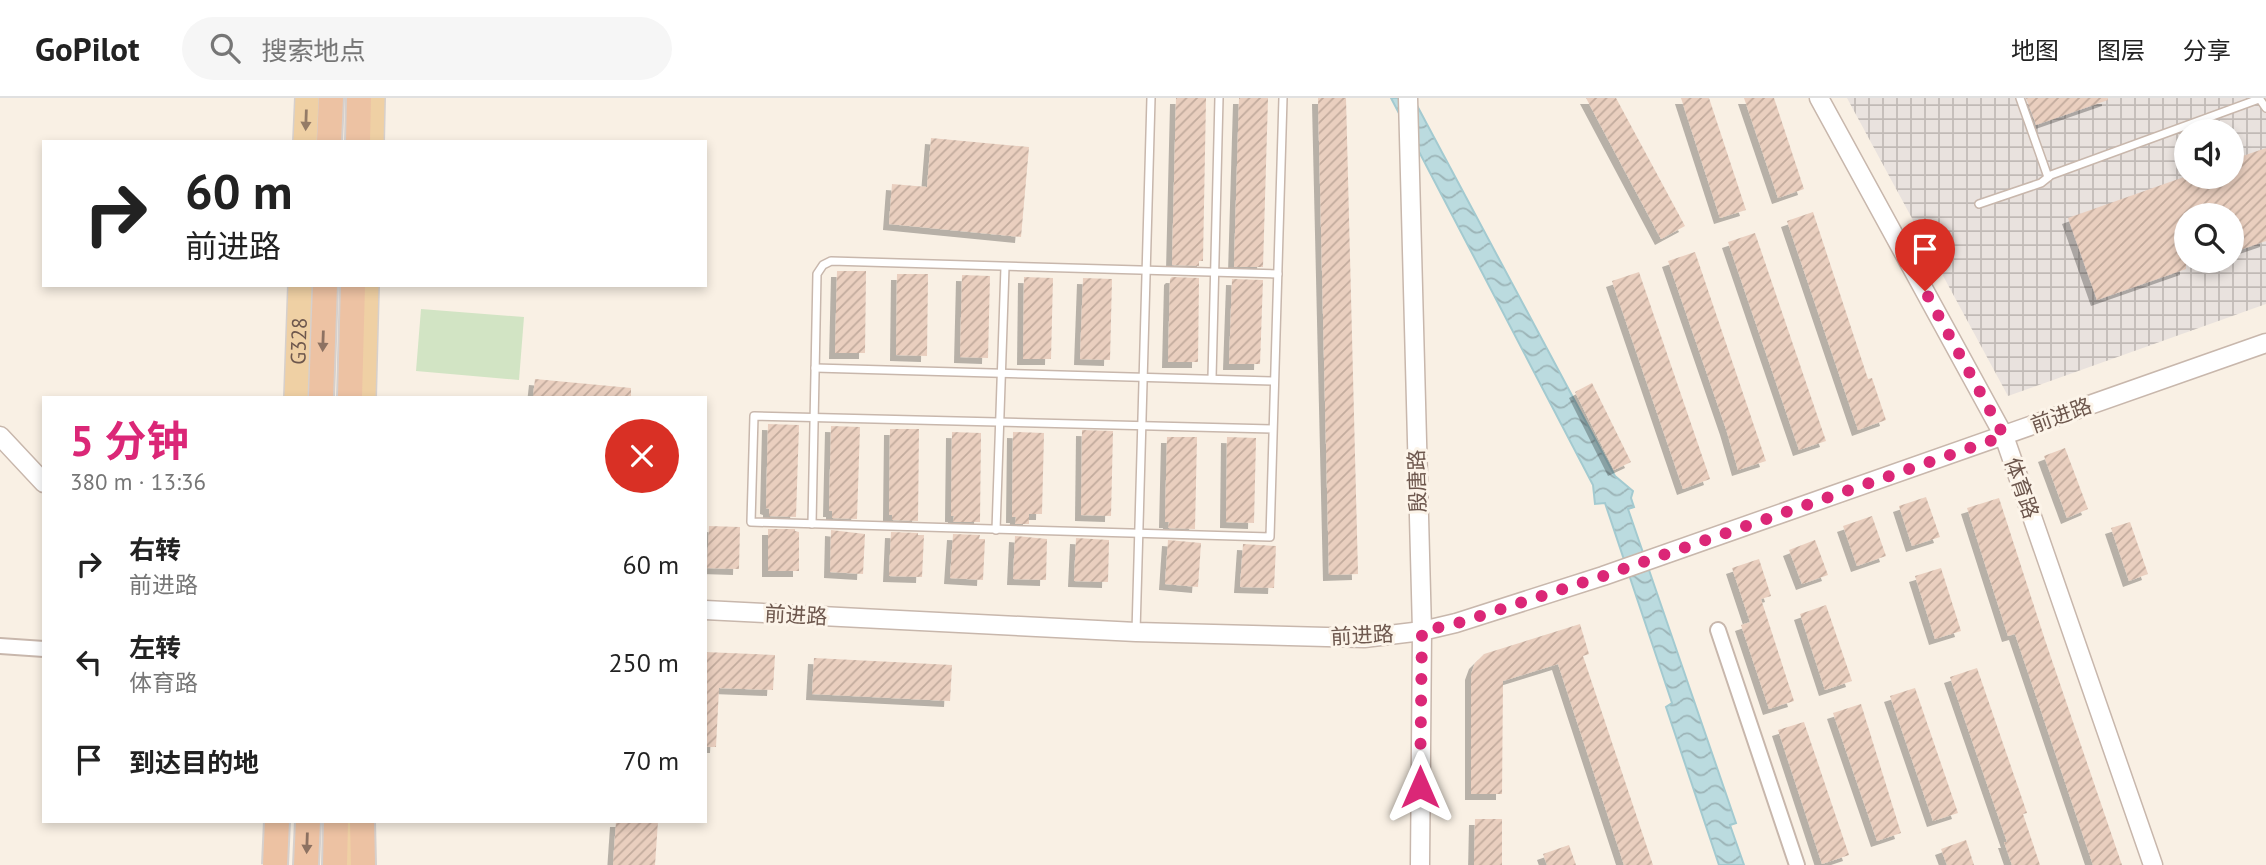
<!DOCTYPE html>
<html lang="zh">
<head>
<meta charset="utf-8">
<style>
	body { margin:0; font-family:"PT Sans","Noto Sans SC",sans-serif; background:#f6f6f6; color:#222; height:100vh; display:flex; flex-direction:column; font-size:26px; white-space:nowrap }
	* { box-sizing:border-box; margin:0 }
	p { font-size:23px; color:#767676 }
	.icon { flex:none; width:38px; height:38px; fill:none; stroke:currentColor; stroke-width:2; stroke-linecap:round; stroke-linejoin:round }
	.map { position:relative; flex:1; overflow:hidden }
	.side { position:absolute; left:42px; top:298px; width:665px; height:427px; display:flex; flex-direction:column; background:#fff; border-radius:0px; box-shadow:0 4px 10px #0003 }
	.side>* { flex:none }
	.banner { position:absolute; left:42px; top:42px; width:665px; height:147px; border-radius:0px; box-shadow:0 4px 10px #0003; background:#fff; color:#222; overflow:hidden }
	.buttons { position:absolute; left:2174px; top:21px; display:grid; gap:14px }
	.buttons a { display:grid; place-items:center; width:70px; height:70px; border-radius:50%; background:#fff; box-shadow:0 4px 10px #0003; font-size:35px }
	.pin { position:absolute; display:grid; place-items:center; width:60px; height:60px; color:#fff; margin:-72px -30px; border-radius:50% 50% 50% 0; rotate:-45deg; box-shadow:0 0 7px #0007 }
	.pin .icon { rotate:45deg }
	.me { position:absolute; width:77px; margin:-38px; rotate:0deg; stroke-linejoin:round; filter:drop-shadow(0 0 5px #0008) }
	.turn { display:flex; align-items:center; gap:24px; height:147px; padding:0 28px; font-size:32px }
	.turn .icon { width:91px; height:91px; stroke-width:2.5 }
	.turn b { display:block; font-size:49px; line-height:60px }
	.round { display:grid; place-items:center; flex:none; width:74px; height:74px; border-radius:37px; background:#f6f6f6 }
	.summary { display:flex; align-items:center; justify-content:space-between; height:119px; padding:0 28px }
	h1 { font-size:42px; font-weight:700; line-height:52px; color:#db2777 }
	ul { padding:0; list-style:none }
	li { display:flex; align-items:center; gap:21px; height:98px; padding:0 28px }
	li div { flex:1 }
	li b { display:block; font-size:26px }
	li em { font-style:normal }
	header { display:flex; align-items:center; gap:42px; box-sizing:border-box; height:98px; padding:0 35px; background:#fff; border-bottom:2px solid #e0e0e0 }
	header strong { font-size:33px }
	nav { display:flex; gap:38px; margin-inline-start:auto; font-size:24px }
	.search { width:490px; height:63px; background:#f6f6f6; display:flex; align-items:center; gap:18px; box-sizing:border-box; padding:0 24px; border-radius:38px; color:#767676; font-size:26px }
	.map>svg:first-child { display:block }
	.industrial { fill:url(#industrial-grid); fill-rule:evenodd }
	.pitch { fill:#d2e4c4 }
	.water { fill:url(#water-waves); stroke:#a3cad0; stroke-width:2 }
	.building { fill:url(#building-hatch); filter:url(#shadow) }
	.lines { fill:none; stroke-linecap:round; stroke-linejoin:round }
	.service-casing { stroke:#c8b7ac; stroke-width:10 }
	.minor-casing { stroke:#c8b7ac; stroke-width:18 }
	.tertiary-casing { stroke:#c8b7ac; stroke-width:21 }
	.primary-casing { stroke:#d6d0cd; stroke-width:26 }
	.trunk-casing { stroke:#d6d0cd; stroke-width:28 }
	.service { stroke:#fff; stroke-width:7 }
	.minor { stroke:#fff; stroke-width:14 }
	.tertiary { stroke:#fff; stroke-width:18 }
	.primary { stroke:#efd0a4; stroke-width:23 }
	.trunk { stroke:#edc2a3; stroke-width:24 }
	.trunk-bridge-casing { stroke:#d6d0cd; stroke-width:28; stroke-linecap:butt }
	.trunk-bridge { stroke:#edc2a3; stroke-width:24 }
	.oneway { fill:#947b67 }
	.oneway2 { fill:#8d7262 }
	.route { stroke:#db2777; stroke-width:12; stroke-dasharray:0 21.6 }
	.labels { text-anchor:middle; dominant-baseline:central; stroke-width:6; stroke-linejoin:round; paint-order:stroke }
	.street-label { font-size:21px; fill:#6d574d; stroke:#fcf4e9 }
</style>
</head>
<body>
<header>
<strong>GoPilot</strong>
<div class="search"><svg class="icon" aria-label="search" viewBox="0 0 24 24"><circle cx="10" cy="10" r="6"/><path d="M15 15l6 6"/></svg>搜索地点</div>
<nav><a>地图</a><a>图层</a><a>分享</a></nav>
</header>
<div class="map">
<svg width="2266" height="767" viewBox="0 0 2266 767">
	<defs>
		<pattern id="industrial-grid" width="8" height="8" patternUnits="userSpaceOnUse" patternTransform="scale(1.75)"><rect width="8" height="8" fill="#e9e2de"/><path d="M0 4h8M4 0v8" fill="none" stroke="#c1bab6"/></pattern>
		<pattern id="water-waves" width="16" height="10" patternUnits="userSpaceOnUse" patternTransform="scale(1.75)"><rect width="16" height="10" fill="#bbdbdf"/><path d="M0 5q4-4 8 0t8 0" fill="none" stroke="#9cb4b7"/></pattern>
		<pattern id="building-hatch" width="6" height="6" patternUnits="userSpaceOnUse" patternTransform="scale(1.75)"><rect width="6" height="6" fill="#eacfbf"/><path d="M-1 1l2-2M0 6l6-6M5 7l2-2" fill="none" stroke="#c2ab9d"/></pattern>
		<filter id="shadow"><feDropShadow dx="-6" dy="6" stdDeviation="0" flood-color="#0004"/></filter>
	</defs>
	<rect width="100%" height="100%" fill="#f9f0e4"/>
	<path class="industrial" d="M1847,0h419v206l-258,92zM2186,33h45v46h-45zM2186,117h45v46h-45z"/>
	<path class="pitch" d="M421,211l103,8 -5,63 -103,-9z"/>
	<path class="water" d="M1391,0h22l202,378 18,15 -2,7 3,9 -6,2 108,314 -6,2 14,40h-25l-53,-158 6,-4 -67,-200 -10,1 -2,-19z"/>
	<g class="building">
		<path d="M1176,0h30l-3,163h-4v5l-27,-1z"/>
		<path d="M1239,0h29l-5,169h-29z"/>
		<path d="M1318,0h28l12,476 -29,1z"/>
		<path d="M1586,0h30l69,128 -24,13z"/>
		<path d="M1681,0h28l37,112 -26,8z"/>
		<path d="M1744,0h30l30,91 -26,9z"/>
		<path d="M2026,0h82v2l-72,25z"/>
		<path d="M931,40l98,9 -8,90 -132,-13 3,-40 35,3z"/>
		<path d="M2266,50v93l-35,12v-38h-45v54l-89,31 -29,-82 116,-41h47v-17z"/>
		<path d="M1813,114l55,167 4,-1 14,42 -28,10 -71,-209z"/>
		<path d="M1755,135l71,208 -27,9 -71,-208z"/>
		<path d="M1695,154l71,209 -28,9 -12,-41 -58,-168z"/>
		<path d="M837,173h29l-1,82h-30z"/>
		<path d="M1639,174l71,207 -27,10 -71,-208z"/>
		<path d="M897,176h31l-1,82 -31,-1z"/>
		<path d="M962,177l28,1 -2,82 -28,-1z"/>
		<path d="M1024,179l29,1 -2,81h-28z"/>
		<path d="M1172,179l27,1 -1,84h-30l2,-83z"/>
		<path d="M1083,180l29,1 -2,81 -30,-1z"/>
		<path d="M1232,181l31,1 -3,84h-31z"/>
		<path d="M535,281l96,9v9h-98z"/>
		<path d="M1592,285l39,79 -17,8 -39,-78z"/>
		<path d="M768,326l31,1 -3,92 -27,-1v-7l-3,-1z"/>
		<path d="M831,328l29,1 -3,92 -25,-1v-7h-3z"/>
		<path d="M890,331h29l-1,92 -26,-1v-5h-3z"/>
		<path d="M1082,332l31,1 -2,85 -30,-1z"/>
		<path d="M952,334l29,1 -1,89h-27l1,-6h-3z"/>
		<path d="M1013,334l31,1 -2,81h-13v10h-14l1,-7h-4z"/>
		<path d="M1167,339h30l-2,92 -27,-1 1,-6h-4z"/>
		<path d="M1227,339l29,1 -2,85 -28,-1z"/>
		<path d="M2065,350l23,61 -21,9 -23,-62z"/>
		<path d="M1926,399l14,40 -28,9 -13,-40z"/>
		<path d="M1999,400l46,142 77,225h-29l-78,-231 -7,2 -41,-128z"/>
		<path d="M1872,418l14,40 -29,10 -14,-40z"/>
		<path d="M2130,424l18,52 -19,7 -18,-53z"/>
		<path d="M709,428l31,1 -1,42 -32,-1z"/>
		<path d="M768,431h27v2l4,1v39h-31z"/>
		<path d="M831,432l34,4 -2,40 -33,-2z"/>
		<path d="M891,434l27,1v2h6l-2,42 -33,-1z"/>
		<path d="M953,436l27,1 -1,4h6l-2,41 -33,-2z"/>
		<path d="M1015,438l32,3 -1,41 -33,-1z"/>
		<path d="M1076,440l33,2 -1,42 -34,-1z"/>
		<path d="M1168,442l33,3 -3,44 -33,-3z"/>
		<path d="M1815,442l13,35 -26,9 -13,-34z"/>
		<path d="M1243,446l33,2 -2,42 -34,-1z"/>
		<path d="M1759,461l12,37 -10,3 33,102 -25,8 -28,-84 9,-3 -18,-54z"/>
		<path d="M1941,470l20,63 -26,8 -20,-63z"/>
		<path d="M1826,507l26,76 -27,9 -25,-76z"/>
		<path d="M1580,526l9,30 -6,2 70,209h-29l-66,-201 -55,17 -1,113h-31v-120l4,-11 9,-9z"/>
		<path d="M705,554l70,3 -2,35 -54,-2 -3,59h-11z"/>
		<path d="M814,560l138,7 -2,36 -138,-7z"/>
		<path d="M1977,570l50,145 -4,1 17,51h-28l-8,-23h3l-57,-165z"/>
		<path d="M1915,590l43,125 -25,8 -43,-125z"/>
		<path d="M1861,606l40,129 -24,8 -44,-128z"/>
		<path d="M1804,624l45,133 -27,9 -44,-134z"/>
		<path d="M1475,721h27v46h-28z"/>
		<path d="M616,723h42l-3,44h-42z"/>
		<path d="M1966,742l8,25h-27l-6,-16z"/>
		<path d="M1569,747l7,20h-29l-4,-11z"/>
	</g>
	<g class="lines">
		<g class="service-casing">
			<g id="service">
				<path d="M2020,0l28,79"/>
				<path d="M2259,0l7,10"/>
				<path d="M1979,106l62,-21 10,-8 208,-76"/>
				<path d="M815,270l459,13"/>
				<path d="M1212,280l7,-280"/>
				<path d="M1273,331l-519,-13 -3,106 519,15 13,-439"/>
				<path d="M812,426l5,-250 6,-9 8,-4 447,13"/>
				<path d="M996,432l9,-263"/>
				<path d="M1136,534l15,-534"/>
			</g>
		</g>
		<g class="minor-casing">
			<g id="minor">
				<path d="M1718,532l79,235"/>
				<path d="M0,548l44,3"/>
			</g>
		</g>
		<g class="tertiary-casing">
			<g id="tertiary">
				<path d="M1408,0l14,533 -2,234"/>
				<path d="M1819,0l185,338 149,429"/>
				<path d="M0,338l44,47"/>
				<path d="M705,512l431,22 228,6 58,-7 34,-8 147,-47 663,-233"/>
			</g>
		</g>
		<g class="primary-casing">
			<g id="primary">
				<path d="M305,44l2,-44"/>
				<path d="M372,44l1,-44"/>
				<path id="s1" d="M296,299l4,-112"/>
				<path d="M364,299l3,-112"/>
				<path d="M350,767l1,-39"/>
			</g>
		</g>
		<g class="trunk-casing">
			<g id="trunk">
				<path d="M329,44l2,-44"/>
				<path d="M358,44l1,-44"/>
				<path d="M321,299l4,-112"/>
				<path d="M350,299l3,-112"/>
				<path d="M362,723l1,44"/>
				<path d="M306,767l2,-44"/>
				<path d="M335,767l1,-44"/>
			</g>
		</g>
		<use href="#service" class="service"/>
		<use href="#minor" class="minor"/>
		<use href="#tertiary" class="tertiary"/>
		<use href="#primary" class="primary"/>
		<use href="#trunk" class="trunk"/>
		<g class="trunk-bridge-casing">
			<path id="trunk-bridge" d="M275,767l2,-44"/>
		</g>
		<use href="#trunk-bridge" class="trunk-bridge"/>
	</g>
	<defs><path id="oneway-solid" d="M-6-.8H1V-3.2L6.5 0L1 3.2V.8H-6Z" transform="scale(1.75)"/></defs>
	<use class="oneway" href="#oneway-solid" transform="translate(306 22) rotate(92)"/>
	<g class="oneway2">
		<use href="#oneway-solid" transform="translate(323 243) rotate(92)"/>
		<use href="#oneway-solid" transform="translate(307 745) rotate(92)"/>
	</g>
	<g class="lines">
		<path class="route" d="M1420,689l2,-156 33,-7 148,-48 401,-140 -79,-145"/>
	</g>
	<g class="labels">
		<g class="street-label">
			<text stroke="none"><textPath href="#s1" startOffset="56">G328</textPath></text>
			<text transform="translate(2061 317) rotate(-20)">前进路</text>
			<text transform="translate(1417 383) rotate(-92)">殷唐路</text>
			<text transform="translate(2022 390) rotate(71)">体育路</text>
			<text transform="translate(796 517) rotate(3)">前进路</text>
			<text transform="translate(1362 537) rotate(-3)">前进路</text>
		</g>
	</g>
</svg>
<div class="buttons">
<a><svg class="icon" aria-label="sound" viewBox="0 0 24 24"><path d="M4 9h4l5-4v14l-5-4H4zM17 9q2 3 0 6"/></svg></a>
<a><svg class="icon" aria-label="search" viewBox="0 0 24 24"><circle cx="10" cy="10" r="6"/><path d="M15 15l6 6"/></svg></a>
</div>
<div class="pin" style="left:1925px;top:193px;background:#d93025"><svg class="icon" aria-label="arrive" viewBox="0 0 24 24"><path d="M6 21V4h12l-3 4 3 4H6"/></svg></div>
<svg class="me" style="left:1420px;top:689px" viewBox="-20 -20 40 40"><path d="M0-17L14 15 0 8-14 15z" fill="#db2777" stroke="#fff" stroke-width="4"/></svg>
<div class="banner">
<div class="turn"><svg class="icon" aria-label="right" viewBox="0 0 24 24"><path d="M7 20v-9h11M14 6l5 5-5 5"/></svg><div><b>60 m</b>前进路</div></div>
</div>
<section class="side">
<div class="summary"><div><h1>5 分钟</h1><p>380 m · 13:36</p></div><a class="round" style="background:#d93025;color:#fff"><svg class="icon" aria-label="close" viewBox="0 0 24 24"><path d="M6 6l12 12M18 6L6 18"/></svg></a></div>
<ul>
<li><svg class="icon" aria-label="right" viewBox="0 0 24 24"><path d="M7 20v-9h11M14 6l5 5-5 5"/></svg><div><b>右转</b><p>前进路</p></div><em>60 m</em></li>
<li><svg class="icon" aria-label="left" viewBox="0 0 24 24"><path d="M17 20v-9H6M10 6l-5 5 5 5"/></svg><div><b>左转</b><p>体育路</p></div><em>250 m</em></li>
<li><svg class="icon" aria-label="arrive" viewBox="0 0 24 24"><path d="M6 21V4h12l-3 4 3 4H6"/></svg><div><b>到达目的地</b></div><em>70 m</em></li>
</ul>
</section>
</div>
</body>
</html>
